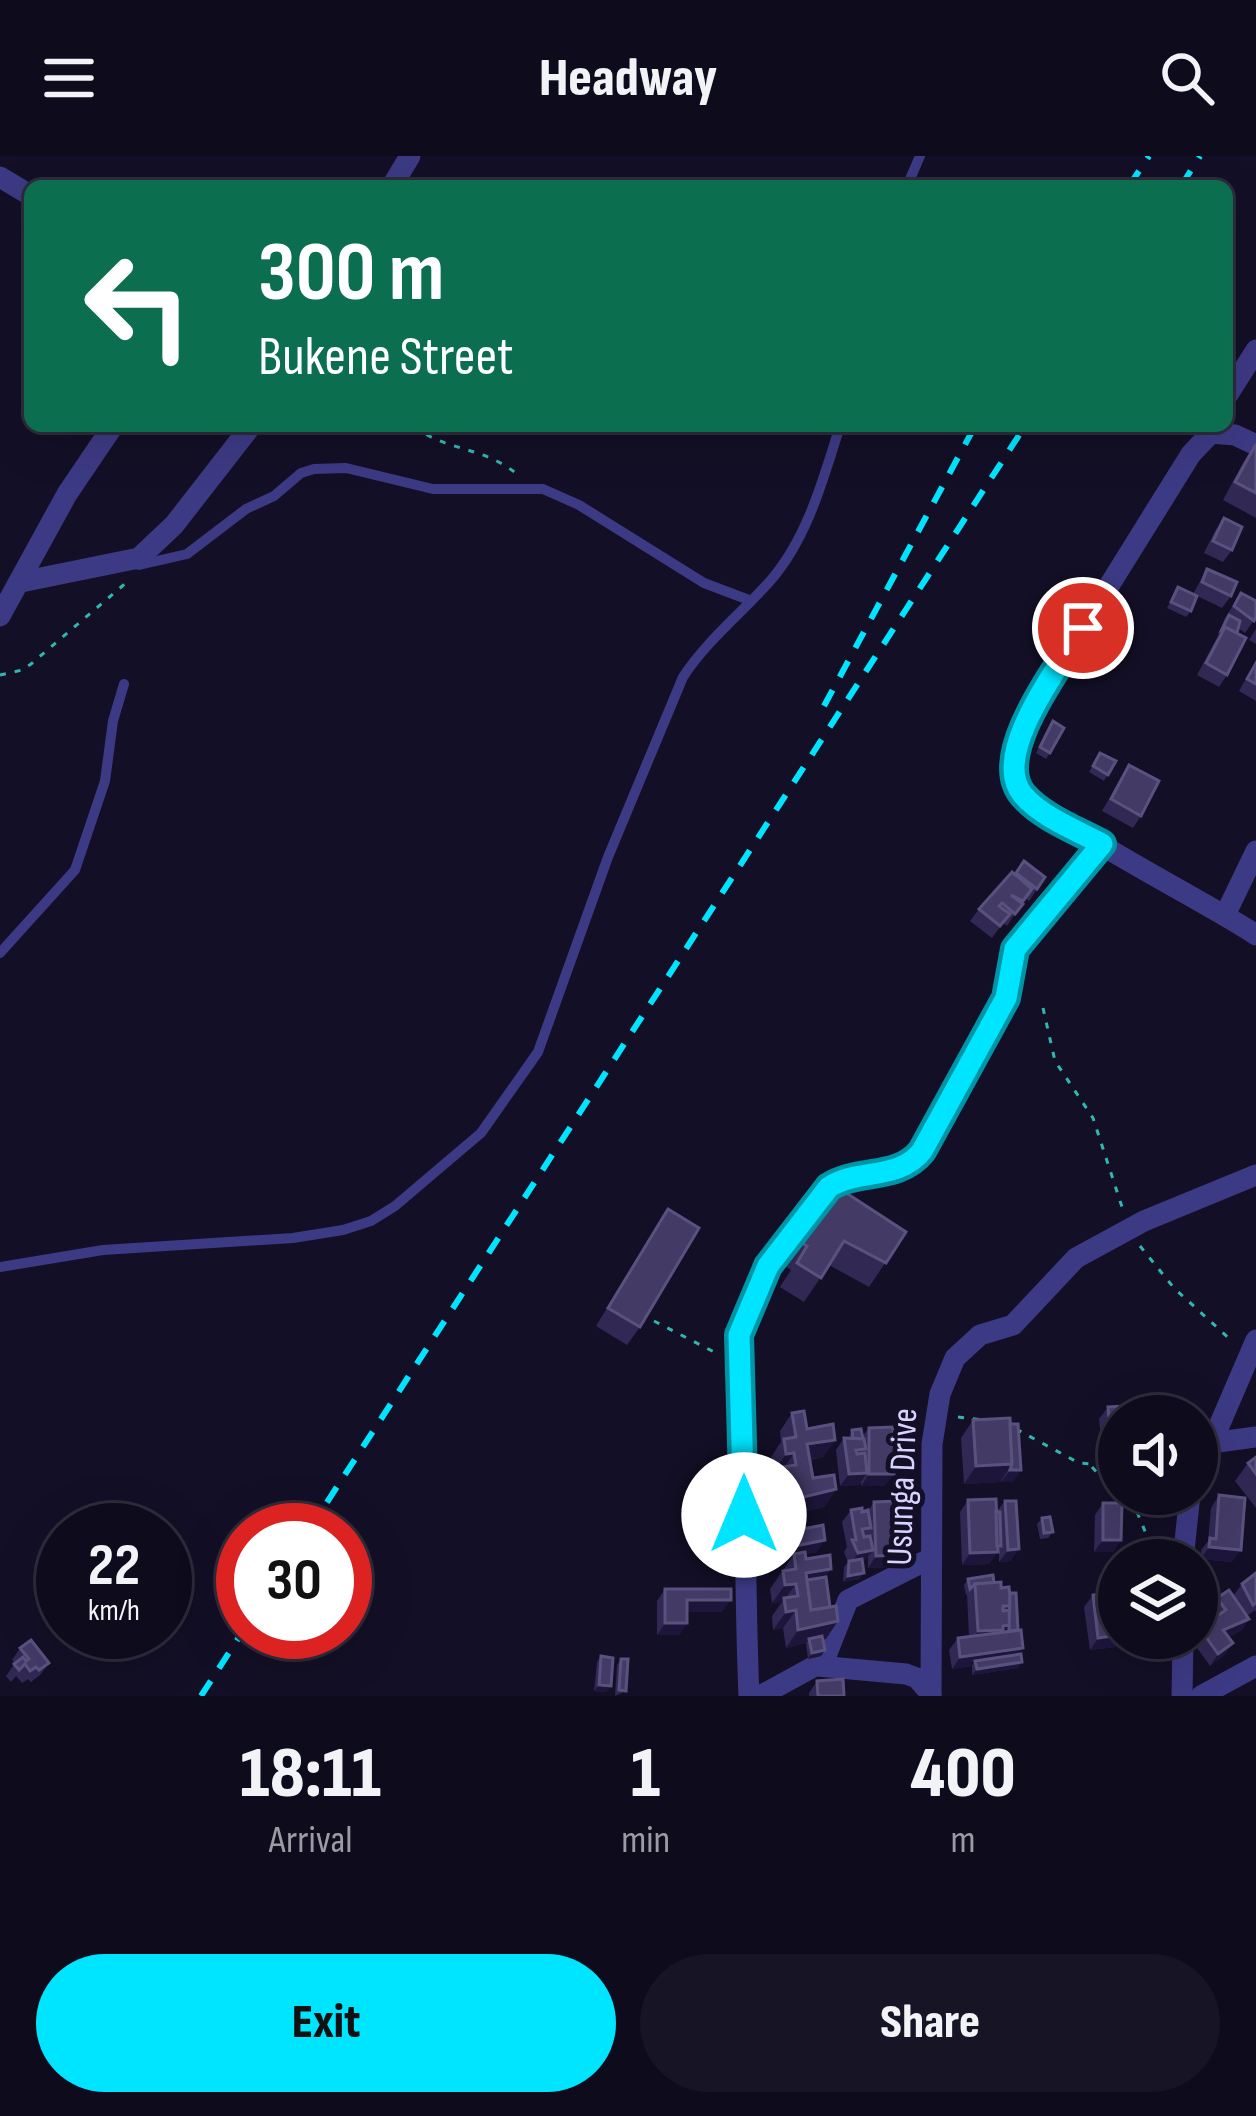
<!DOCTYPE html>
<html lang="en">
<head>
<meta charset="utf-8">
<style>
	body { margin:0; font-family:"Sofia Sans Condensed",sans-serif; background:#171425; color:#f1f3f6; height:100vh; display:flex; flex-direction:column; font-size:45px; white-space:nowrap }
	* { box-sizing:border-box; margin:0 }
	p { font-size:39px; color:#9b9ba3 }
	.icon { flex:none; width:66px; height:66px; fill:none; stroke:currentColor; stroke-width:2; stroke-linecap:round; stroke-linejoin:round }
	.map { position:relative; height:1540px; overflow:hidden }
	.panel { display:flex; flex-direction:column; background:#0e0b1c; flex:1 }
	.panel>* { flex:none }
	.hud { position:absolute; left:24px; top:24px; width:1209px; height:252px; border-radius:18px; box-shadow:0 12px 48px #0002,0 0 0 3px #2e2b3b; background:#0b6e4f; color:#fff; overflow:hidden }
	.controls { position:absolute; left:1098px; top:1239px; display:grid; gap:24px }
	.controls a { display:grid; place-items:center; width:120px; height:120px; border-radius:50%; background:#0e0b1c; box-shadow:0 12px 48px #0002,0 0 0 3px #2e2b3b; font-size:60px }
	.speed { position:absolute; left:36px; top:1347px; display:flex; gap:24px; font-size:60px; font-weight:700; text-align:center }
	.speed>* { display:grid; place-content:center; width:156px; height:156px; border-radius:50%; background:#0e0b1c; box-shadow:0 12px 48px #0002,0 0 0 3px #2e2b3b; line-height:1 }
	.speed small { font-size:30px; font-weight:400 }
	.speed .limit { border:18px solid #d22; background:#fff; color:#111 }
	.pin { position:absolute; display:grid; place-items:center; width:102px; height:102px; color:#fff; margin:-51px; border:6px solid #fff; border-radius:50%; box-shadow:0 3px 12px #0007 }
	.me { position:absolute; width:132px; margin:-66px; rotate:0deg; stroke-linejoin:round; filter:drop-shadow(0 0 9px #0008) }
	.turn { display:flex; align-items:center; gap:42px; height:252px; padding:0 36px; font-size:54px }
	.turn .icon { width:156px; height:156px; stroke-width:2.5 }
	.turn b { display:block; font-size:84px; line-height:102px }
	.eta { display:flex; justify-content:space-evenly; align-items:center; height:204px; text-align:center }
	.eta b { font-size:72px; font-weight:800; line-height:84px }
	.cta { display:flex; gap:24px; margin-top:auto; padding:24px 36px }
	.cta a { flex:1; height:138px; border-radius:72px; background:#00e5ff; color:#111; font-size:48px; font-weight:800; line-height:138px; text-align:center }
	.cta a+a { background:#171425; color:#f1f3f6 }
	header { display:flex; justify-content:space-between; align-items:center; height:156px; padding:0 36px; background:#0e0b1c; font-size:54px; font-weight:800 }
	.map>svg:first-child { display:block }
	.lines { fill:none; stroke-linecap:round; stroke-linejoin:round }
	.path { stroke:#2fb8b0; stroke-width:3; stroke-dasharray:6 9; stroke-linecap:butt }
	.service { stroke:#3d3a85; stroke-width:10 }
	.minor { stroke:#3d3a85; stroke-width:21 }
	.rail { stroke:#00e5ff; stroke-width:6; stroke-dasharray:18 15; stroke-linecap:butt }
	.wall { fill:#312854 }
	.shaded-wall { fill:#1d163a }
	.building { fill:#433a66; stroke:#5a527e; stroke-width:3 }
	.route-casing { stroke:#0095a6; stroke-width:30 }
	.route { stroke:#00e5ff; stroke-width:21 }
	.labels { text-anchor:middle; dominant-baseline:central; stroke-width:10; stroke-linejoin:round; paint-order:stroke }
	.street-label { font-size:36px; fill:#d9d4ff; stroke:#130f26 }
</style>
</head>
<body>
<header><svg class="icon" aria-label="menu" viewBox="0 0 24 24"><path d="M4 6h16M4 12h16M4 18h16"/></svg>Headway<svg class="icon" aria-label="search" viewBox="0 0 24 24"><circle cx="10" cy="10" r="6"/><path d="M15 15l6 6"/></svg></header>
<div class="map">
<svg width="1256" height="1540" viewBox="0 0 1256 1540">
	<rect width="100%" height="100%" fill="#130f26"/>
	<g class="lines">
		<g class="path">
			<path d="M414,270c32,26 67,19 103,48"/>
			<path d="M0,519l22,-5 9,-6 96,-82"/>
			<path d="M1043,852l12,53 38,57 30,92"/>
			<path d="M1140,1090l34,42 59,54"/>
			<path d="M654,1165l62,32"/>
			<path d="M958,1261l26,3"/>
			<path d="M1016,1273l63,34 40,3"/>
			<path d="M1092,1311l37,41 17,1 24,-7"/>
			<path d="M1137,1356l20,48"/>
		</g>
		<g class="service">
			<path d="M907,30l13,-30"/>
			<path d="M139,409l48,-11 59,-45 28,-13 27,-23 13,-4 32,-1 87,21h110l36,16 125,78 45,17"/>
			<path d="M0,797l75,-83 30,-89 8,-60 11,-37"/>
			<path d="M0,1111l103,-17 190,-12 50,-8 28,-9 24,-15 86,-73 57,-81 70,-195 75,-180c25,-38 59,-64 88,-97 37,-43 52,-101 69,-154"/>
		</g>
		<g class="minor">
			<path d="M0,21l30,18"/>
			<path d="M392,30l18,-30"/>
			<path d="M1227,240l29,-46"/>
			<path d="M1256,289l-21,-10 -24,-2 -20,21 -163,262c-7,19 -19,42 -14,63 7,30 203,128 242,156"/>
			<path d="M21,426l118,-24 35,-33 77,-99"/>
			<path d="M0,460l67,-122 46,-68"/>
			<path d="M1226,757l30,-62"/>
			<path d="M1211,1287l45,-6"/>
			<path d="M1197,1321l59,-137"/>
			<path d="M1183,1404l7,-66"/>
			<path d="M818,1510l88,8 11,4 14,16"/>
			<path d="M749,1540c-4,-91 -3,-183 -6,-274 -1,-30 -10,-62 -3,-91 13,-49 44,-97 78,-133 30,-32 78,-13 105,-47l83,-153 9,-49 87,-105"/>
			<path d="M760,1540l64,-35 24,-61 83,-42"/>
			<path d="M931,1540l1,-252 8,-50 15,-36 25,-23 33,-10 63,-67 68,-37 112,-46"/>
			<path d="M1182,1540l1,-58"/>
			<path d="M1201,1540l55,-30"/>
		</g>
		<g class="rail">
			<path d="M1129,30l20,-30"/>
			<path d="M1181,30l19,-30"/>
			<path d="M824,550l151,-280"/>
			<path d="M309,1374l716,-1104"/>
			<path d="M201,1540l42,-65"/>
		</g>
	</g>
	<g class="wall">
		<path d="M1256,287v75l-33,-18 21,-39z"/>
		<path d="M1224,362l8,32 -9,12 -19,-9 11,-22z"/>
		<path d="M1207,413l24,27 -9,12 -29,-14z"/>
		<path d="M1178,431l13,24 -5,6 -19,-9z"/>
		<path d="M1241,437l15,24 -11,16 -7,-5 -11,47 -8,12 -22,-12 21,-39 7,-18z"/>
		<path d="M1256,473v15l-7,-4z"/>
		<path d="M1256,505v40l-17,-10z"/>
		<path d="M1053,565l-3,32 -4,6 -10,-6z"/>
		<path d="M1100,597l16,8 -12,20 -15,-9z"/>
		<path d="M1129,609l12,51 -8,12 -31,-17z"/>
		<path d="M1024,705l21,16 -16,24 -4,-3 -18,28 -4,-3 -11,15 -22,-17 9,-12 35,-35z"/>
		<path d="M821,1042l85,34 -37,55 -40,-22 -25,37 -24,-15 11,-17 -9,-6 23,-42z"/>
		<path d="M668,1053l-28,118 -13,18 -31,-19z"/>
		<path d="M1108,1251l11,9v44l-21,2v-8l4,-6 -3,-29z"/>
		<path d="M792,1257l15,16 28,11 -12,17 -13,3 3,18 23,11 -12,18 -40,10 -3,-19 -9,1 -2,-14 9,-14 -5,1 -3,-15 10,-15 -1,-11z"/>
		<path d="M973,1264l48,50 -9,12h-11v-2l-1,2 -36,2 -3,-46z"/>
		<path d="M869,1272l16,58h-24v-4l-2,3 -19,1 -4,-36 8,-12 4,1 4,-9 10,7z"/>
		<path d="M1256,1301v51l-21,-27 13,-18z"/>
		<path d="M1219,1339l13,67 -31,-3v-9l7,-9 3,-33z"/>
		<path d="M968,1344l28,12 9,-11 14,48 -9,12 -11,1v-13l-10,15 -27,1 -2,-53z"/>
		<path d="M874,1346l26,53 -8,12 -24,1v-11l-5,5 -3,17 -17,3 1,-15 4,-5 -4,-10 3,-5 -5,-25 9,-12 17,1z"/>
		<path d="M1103,1347l18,37 -8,12h-19l1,-37z"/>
		<path d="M1042,1362l11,14 -5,6 -8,1 -3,-15z"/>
		<path d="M788,1376l29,20 -12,2 1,5 20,18v62h-3l2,11 -4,6 -13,3 -2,-16 -20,5 -3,-20 -10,2 -1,-14 10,-14 -10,1 -2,-14 22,-32 -9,2 -1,-4 -2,4 -24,4 -2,-13 4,-6 24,-3z"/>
		<path d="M1256,1417v39l-1,-2 -8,6 2,3 -8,12 -13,6 5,6 -9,12 -14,11 -20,-28h7v-23l12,-5 8,-12 16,-2 9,-12z"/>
		<path d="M968,1423l26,4 7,5 21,74 -4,6 -46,7v-9l-20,3 -3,-19 9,-12 11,-1 -2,-43 -1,1 -2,-10z"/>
		<path d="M665,1433l57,23h-35v11l-8,12h-22v-34z"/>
		<path d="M1093,1439l31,51 -34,4 -6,-43z"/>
		<path d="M20,1492l29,15 -9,12 -9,7 -3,-3 -6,4 -6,-7 -5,6 -5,-6 9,-13 -3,-3z"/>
		<path d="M601,1500l10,30 -5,6 -12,-1 3,-29z"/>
		<path d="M621,1503l5,32 -11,5 2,-31z"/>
		<path d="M817,1525l27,15h-35v-3z"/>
	</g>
	<g class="shaded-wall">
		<path d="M835,1284l-12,17 -28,5 12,-18z"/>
		<path d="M1119,1293v11l-21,2 9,-12z"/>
		<path d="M794,1297l-11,16v-2l-4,4 -5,1 12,-18z"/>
		<path d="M1012,1308l-12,18 -36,2 12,-18z"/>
		<path d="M1010,1314h11l-9,12h-11z"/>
		<path d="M867,1317l-8,12 -19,1 9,-12z"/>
		<path d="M869,1318h25l-9,12h-24z"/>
		<path d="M793,1324l-12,18 -9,1 13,-18z"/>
		<path d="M836,1333l-12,18 -40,10 12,-18z"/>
		<path d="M825,1384l-8,12 -22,4 -1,-2 -2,3 -9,2 8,-12z"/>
		<path d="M1103,1384h18l-8,12h-19z"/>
		<path d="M994,1390h7l-12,18 -27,1 8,-12z"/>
		<path d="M1209,1391l32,3 -9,12 -31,-3z"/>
		<path d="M1019,1393l-9,12 -11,1 9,-12z"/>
		<path d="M873,1394l-9,12 -14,3 8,-12z"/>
		<path d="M784,1397l-4,6 -24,4 5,-6z"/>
		<path d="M900,1399l-8,12 -24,1 8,-12z"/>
		<path d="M831,1413l-12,18 -13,2v-16z"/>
		<path d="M864,1417l-4,6 -17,3 5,-6z"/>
		<path d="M796,1428l-12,16v-2l-2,4 -10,1 13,-18z"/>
		<path d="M687,1444h44l-9,12h-43z"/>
		<path d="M796,1454l-13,18 -10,2 13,-18z"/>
		<path d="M1249,1463l-8,12 -26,11 8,-12z"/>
		<path d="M838,1465l-12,18 -16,3 -1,-3 -3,4 -20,5 12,-18z"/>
		<path d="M665,1467h22l-8,12h-22z"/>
		<path d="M1010,1469l-8,12 -33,7 9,-13z"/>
		<path d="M1119,1479v3h10l-5,8 -34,4 8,-12z"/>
		<path d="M1233,1487l-9,12 -14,11 8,-12z"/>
		<path d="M1023,1492l-8,12 -40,1 -3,5 -20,3 8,-12z"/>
		<path d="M825,1494l-4,6 -13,3 4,-6z"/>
		<path d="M1022,1506l-4,6 -46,7 5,-6z"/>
		<path d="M599,1529l12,1 -5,6 -12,-1z"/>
	</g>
	<g class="building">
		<path d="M1256,288v49l-21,-11z"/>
		<path d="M1224,362l18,9 -10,23 -19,-9z"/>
		<path d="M1207,413l30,13 -6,14 -29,-14z"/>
		<path d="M1178,431l19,9 -6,15 -20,-9z"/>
		<path d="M1241,437l15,8v16l-2,4 -20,-15z"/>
		<path d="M1229,459l11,6 -3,12 -12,-6 -3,2z"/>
		<path d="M1225,471l21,11 -19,37 -21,-12z"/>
		<path d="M1256,507v21l-9,-5z"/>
		<path d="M1053,565l11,7 -14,25 -10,-6z"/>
		<path d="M1100,597l16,8 -8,14 -15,-9z"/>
		<path d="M1129,609l30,16 -18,35 -30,-17z"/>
		<path d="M1024,705l21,16 -8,12 -21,-16z"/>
		<path d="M1012,716l20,17 -9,12 -12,-6 12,9 -8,10 -13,-11 -3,3 11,8 -10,12 -21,-17z"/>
		<path d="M834,1029l72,47 -20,31 -42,-22 -23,37 -24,-15 10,-17 -9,-5 23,-43 3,2z"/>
		<path d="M668,1053l31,19 -59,99 -32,-19z"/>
		<path d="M1125,1250l1,10h-7v33l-12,1 -1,-8h5l-3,-35z"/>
		<path d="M804,1255l3,18 26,-5 2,16 -28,4 6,34 21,-3 2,14 -40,10 -3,-19 -8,1 -2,-14 13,-2 -2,-12 -8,1 -2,-15 12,-2 -4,-24z"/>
		<path d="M1010,1262l2,46 -36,2 -3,-46z"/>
		<path d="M1010,1268h8l3,46h-11l2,-6z"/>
		<path d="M893,1271l1,47h-25v-46z"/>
		<path d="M861,1273l2,10h-10l-1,-9z"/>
		<path d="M844,1282l20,1 2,10 -10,1 1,4 8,-1 2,20 -18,1z"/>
		<path d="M1256,1301v17l-8,-11z"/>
		<path d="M1219,1339l26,3 -4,52 -32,-3 1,-9 6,1z"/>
		<path d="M996,1343l2,53 -28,1 -2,-53z"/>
		<path d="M898,1345l2,54 -24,1 -2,-54z"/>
		<path d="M1005,1345h11l3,48 -11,1z"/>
		<path d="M1103,1347h19l-1,37h-18z"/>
		<path d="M862,1352v4l6,-2 3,18 -9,1 2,8 6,-1 3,14 -15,3 -6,-13h4l-5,-30z"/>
		<path d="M996,1356h4l1,34h-4z"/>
		<path d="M1050,1361l3,15 -9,1 -2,-15z"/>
		<path d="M823,1369l2,15 -34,7 -3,-15z"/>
		<path d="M782,1384l2,13 -23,4 -3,-13z"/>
		<path d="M805,1396l1,7 24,-4 1,14 -25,4 5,37 25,-4 2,15 -40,9 -2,-20 -10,2 -2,-14 14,-2 -2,-12 -11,1 -2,-14 13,-2 -2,-15z"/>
		<path d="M862,1403l2,14 -16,3 1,-15z"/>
		<path d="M1256,1417v30l-3,2 -11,-21z"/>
		<path d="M993,1419l1,8 -19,1 -5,5 -2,-10z"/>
		<path d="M826,1421l4,30 -19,3 -4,-30z"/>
		<path d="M1001,1426v6l8,-1 2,19h-8v5l6,-1 1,15 -7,1v4l-25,1 -3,-47z"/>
		<path d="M665,1433h66v11h-44v23h-22z"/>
		<path d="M1229,1434l20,29 -26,11 10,13 -15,11 -21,-30v-9l10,-7 7,10 12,-8 -9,-12z"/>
		<path d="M1119,1436v43l-21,3 -5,-43z"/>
		<path d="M1010,1437h6l2,37 -9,1z"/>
		<path d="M1021,1474l2,18 -63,9 -2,-19z"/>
		<path d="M822,1480l3,14 -13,3 -3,-14z"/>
		<path d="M31,1484l18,23 -10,7 -3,-3 -6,4 -5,-7 -6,6 -5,-6 9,-7 3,4 3,-2 -9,-11z"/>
		<path d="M1021,1498l1,8 -45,7 -2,-8z"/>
		<path d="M601,1500l12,2 -2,28 -12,-1z"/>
		<path d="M621,1503h7l-2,32 -7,-1z"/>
		<path d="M843,1523l1,17h-26l-1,-15z"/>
	</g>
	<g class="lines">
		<g class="route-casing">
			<path id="route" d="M744,1359l-5,-180 29,-69 61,-79c30,-19 69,-6 93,-36l84,-153 9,-49 87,-105c-26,-14 -60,-27 -79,-49 -34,-40 38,-131 60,-167"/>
		</g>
		<use href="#route" class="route"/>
	</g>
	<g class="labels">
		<g class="street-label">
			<text transform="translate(903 1331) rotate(-88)">Usunga Drive</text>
		</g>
	</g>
</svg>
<div class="controls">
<a><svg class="icon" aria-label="sound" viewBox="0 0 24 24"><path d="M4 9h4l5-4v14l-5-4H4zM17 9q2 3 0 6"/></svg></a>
<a><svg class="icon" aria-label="layers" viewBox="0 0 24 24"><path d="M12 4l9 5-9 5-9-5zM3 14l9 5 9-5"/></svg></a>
</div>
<div class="speed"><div>22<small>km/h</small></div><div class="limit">30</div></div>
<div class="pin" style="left:1083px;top:472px;background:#d93025"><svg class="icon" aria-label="arrive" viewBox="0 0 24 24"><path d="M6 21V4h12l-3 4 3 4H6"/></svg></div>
<svg class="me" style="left:744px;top:1359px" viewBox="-20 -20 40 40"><circle r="19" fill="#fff"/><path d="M0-13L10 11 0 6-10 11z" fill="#00e5ff"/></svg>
<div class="hud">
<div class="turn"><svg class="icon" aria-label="left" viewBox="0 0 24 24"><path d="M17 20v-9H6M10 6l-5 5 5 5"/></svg><div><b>300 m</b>Bukene Street</div></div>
</div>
</div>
<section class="panel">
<div class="eta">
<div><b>18:11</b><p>Arrival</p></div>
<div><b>1</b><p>min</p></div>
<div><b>400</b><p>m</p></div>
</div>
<div class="cta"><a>Exit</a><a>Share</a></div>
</section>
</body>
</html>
